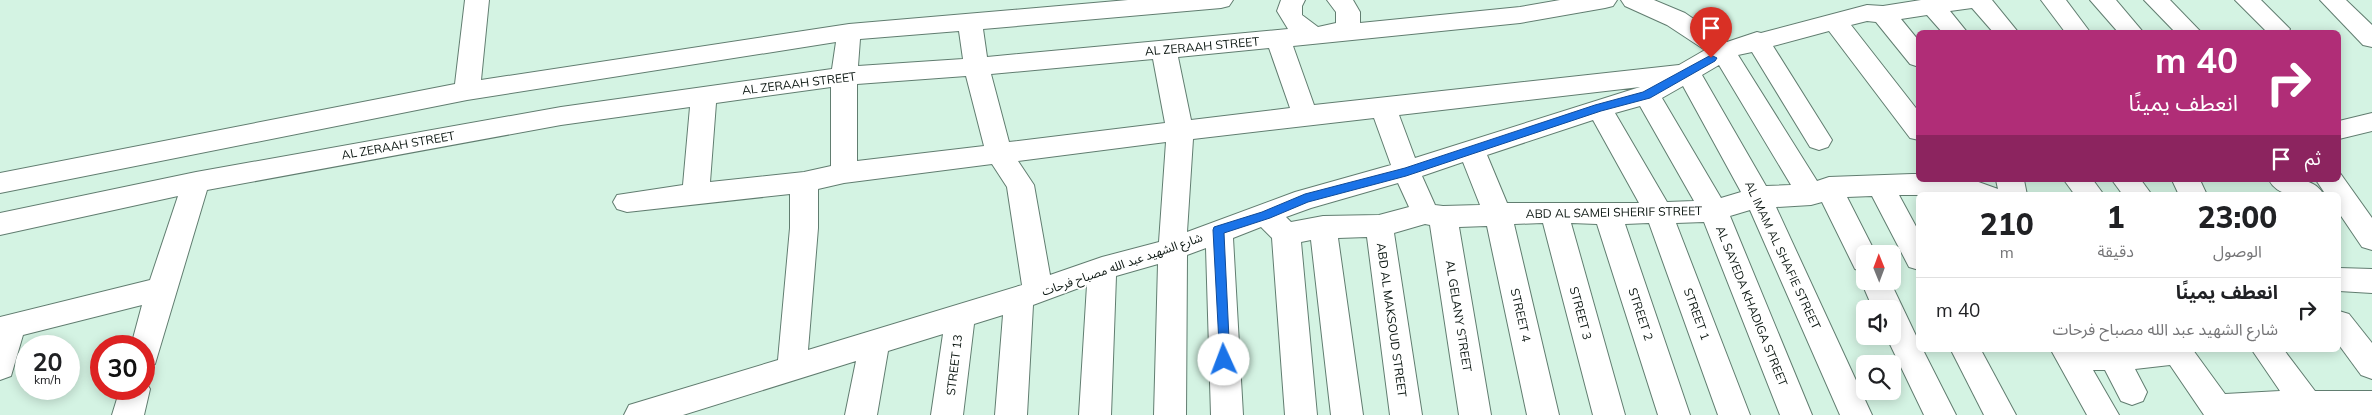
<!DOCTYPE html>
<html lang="ar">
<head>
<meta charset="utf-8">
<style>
	body { margin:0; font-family:Mulish,"Noto Sans Arabic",sans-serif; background:#f2f2f2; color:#202124; direction:rtl; height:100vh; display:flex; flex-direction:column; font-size:19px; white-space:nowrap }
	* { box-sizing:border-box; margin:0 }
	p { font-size:16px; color:#757577 }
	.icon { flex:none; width:28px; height:28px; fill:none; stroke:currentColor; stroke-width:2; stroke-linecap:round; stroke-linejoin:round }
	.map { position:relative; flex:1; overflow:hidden; direction:ltr }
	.sheet { position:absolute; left:1916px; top:192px; width:425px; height:160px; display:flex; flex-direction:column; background:#fff; border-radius:8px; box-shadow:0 2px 12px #0003; direction:rtl }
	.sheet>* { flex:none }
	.top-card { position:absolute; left:1916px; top:30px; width:425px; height:152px; border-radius:8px; box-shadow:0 2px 12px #0003; direction:rtl; background:#b02d77; color:#fff; overflow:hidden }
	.needle { width:32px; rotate:359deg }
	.buttons { position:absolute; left:1856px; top:245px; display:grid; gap:10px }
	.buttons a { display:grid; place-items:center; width:45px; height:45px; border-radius:8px; background:#fff; box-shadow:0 2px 12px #0003; font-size:25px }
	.speed { position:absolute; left:15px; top:335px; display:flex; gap:10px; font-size:25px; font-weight:700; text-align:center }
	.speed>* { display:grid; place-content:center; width:65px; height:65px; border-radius:50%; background:#fff; box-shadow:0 2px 12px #0003; line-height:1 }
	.speed small { font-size:12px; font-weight:400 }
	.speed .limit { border:8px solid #d22; background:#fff; color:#111 }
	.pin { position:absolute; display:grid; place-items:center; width:42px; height:42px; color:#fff; margin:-51px -21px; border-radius:50% 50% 50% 0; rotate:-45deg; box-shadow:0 0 5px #0007 }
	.pin .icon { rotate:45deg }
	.me { position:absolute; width:55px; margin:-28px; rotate:358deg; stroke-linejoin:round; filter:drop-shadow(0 0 4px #0008) }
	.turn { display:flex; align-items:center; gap:18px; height:105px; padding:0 20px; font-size:22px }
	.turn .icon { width:65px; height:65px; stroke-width:2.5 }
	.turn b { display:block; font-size:35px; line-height:42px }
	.then { display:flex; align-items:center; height:48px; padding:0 20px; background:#0003; gap:10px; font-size:19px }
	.eta { display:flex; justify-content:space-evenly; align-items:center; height:85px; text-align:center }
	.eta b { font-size:30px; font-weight:800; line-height:35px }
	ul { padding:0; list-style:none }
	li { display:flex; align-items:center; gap:15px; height:65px; padding:0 20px; border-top:1px solid #e0e0e0 }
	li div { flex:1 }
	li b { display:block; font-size:19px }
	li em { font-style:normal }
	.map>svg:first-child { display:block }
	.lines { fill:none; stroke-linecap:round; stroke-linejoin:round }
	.minor-casing { stroke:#617d70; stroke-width:2 }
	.minor { fill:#fff; fill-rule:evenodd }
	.route { fill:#1a73e8; stroke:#114b97 }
	.labels { text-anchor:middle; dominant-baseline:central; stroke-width:4; stroke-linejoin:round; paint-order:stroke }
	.street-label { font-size:12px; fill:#0a1510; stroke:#fff }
</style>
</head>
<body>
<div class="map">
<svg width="2372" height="415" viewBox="0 0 2372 415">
	<rect width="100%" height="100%" fill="#d4f3e3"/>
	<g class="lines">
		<g class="minor-casing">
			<g id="minor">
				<path d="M465,0h24l-8,80 368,-56 279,-24h105l-4,6 -8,2 -238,21 4,28 301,-28 -11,-18 4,-11h24l-3,6v9l16,12 18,-4v-11l-9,-12h26l7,12v11l160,-16 40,-7h57l-4,6 -8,2 -85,15 -227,23 21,59 365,-40 26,-15 -38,-25 -42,-19 -4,-6h33l31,13 42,29 30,-10 4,1 106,-28 16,1 38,-6h71l26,32h-25l-21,-24 -22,3 17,21h-25l-15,-17 -26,4 18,22v26l-9,-3 -34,-42 -9,-1 -16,4 68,87v28l-9,-2 -81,-107 -56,15 59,94 -4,7 -9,3 -9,-3 -58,-95 -14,3 79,126 12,-4 83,-3h7v6h54l25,9 -2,-9h28l3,15h-128l20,37v38l-10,-3 -37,-71 -25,1 29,57h-11v18l-10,-3 -33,-67 -11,3 -35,2 96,208h-32l-90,-205 -20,6 82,199h-32l-76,-193 -28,1 74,192h-32l-69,-192 -24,1 65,191h-32l-61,-191 -26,-1 54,192h-32l-50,-192 -29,1 45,191h-32l-40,-189 -28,1 32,188h-32l-29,-190 -5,-1 -31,9 28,182h-32l-23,-178 -29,1 25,177h-32l-20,-175 -10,2 16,173h-32l-13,-177 -11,-11 -28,11 10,177h-32l-5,-167 -19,7 -1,160h-32l4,-151 -42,12 -5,139h-32l8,-130 -54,20 -6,110h-32l8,-100 -29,9 -11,91h-32l12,-81 -55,17 -11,64h-32l11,-54 -173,54h-59l5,-10 149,-45 12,-132v-34l-163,18 -10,-3 -4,-7 4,-7 66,-10 7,-78 -129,18 -354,65 -52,174 -11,4v-22h-13l11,-41 -119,30 -12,41 -11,4v-63l150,-37 28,-84 -178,39v-22l196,-41 365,-65 271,-38 4,-27 -369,58 -467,93v-20l455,-89zM959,31l4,28 -105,7 2,-27zM1269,48l21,60 -99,12 -13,-63zM1153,59l12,64 -156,19 -18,-68zM1719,65l72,120 -25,1 -64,-111zM966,76l18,70 -127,15v-77zM1683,86l58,106 -20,6 -59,-100zM831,87v79l-27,6 -94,10 6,-79zM1640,87l-225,71 -16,-43zM1640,106l54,95 -27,1 -52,-89zM1374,118l17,47 -96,27 -108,40 6,-93zM1593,120l46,83h-132l-20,-48zM1166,142l-7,100 -57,15 -52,18 -16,-90 -16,-24zM1463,162l17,43 -37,1 -8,-1 -13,-29zM992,164l15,23 15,98 -214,65 10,-122v-39l26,-6zM1398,183l11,24 -30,8 -56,1 -32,6 -5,-5 25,-9z"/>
				<path d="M2041,0h25l24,32h-25z"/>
				<path d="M2090,0h26l27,32h-25z"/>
				<path d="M2144,0h26l31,32h-26z"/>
				<path d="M2235,0h26l29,29 -2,3h-21z"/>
				<path d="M2320,0h26l26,25v22l-9,-2z"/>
				<path d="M2372,113v18l-33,8v-18z"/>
				<path d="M2340,173l32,45v32l-10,-3 -23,-34v-18h-13l-10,-15h23z"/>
				<path d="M2064,180h29l11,15h-29z"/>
				<path d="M2112,180h29l11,15h-29z"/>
				<path d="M2172,180h28l7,15h-28z"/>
				<path d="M2269,180c20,0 44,-5 55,15 -20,0 -44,5 -55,-15z"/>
				<path d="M2339,268l33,1v24l-33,-2z"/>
				<path d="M1865,273v8h25l29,61v8h4l33,65h-32l-38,-79h6v-27h-19l-12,-28z"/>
				<path d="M2339,311l10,3 23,29v36l-11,-4 -22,-30z"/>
				<path d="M1951,350h30l35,65h-32z"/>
				<path d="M2051,350h142l32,44 55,-3 -28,-41h32l31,41h57v24h-168l-34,-50 -35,4 12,23 -4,9 -11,4 -11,-4 -16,-31h-12l26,45h-32z"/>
				<path d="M144,379l6,10 -6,26h-32l8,-26h24z"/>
			</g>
		</g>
		<use href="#minor" class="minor"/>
	</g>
	<path class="route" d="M1711,55l6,3 -2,3 -65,37 -49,13 -195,65 -98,26 -38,16 -46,15 6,127 -6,5 -4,-2 -7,-133 1,-3 48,-15 43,-18 100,-26 190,-63 48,-13z"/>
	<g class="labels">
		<g class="street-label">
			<text transform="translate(1202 46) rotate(-5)">AL ZERAAH STREET</text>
			<text transform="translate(799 83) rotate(-7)">AL ZERAAH STREET</text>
			<text transform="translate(398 145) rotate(-10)">AL ZERAAH STREET</text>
			<text transform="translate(1614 212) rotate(-1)">ABD AL SAMEI SHERIF STREET</text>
			<text transform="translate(1783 255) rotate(65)">AL IMAM AL SHAFIE STREET</text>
			<text transform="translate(1122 264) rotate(-19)">شارع الشهيد عبد الله مصباح فرحات</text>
			<text transform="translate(1752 306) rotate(68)">AL SAYEDA KHADIGA STREET</text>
			<text transform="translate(1581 313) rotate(75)">STREET 3</text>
			<text transform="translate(1641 314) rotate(72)">STREET 2</text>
			<text transform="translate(1697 314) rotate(70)">STREET 1</text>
			<text transform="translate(1521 315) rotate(77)">STREET 4</text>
			<text transform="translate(1459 316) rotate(81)">AL GELANY STREET</text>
			<text transform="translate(1392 320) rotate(82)">ABD AL MAKSOUD STREET</text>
			<text transform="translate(954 365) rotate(-83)">STREET 13</text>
		</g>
	</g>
</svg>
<div class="buttons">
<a><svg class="needle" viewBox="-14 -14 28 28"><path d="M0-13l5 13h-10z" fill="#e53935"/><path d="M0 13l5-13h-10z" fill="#757577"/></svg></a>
<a><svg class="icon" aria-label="sound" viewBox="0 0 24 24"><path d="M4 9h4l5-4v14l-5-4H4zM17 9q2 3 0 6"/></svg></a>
<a><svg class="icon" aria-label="search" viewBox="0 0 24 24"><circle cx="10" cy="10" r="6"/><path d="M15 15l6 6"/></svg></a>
</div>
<div class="speed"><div>20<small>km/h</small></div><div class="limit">30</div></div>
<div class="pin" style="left:1711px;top:58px;background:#d93025"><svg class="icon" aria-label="arrive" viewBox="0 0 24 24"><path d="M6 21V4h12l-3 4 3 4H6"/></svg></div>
<svg class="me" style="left:1224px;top:360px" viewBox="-20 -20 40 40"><circle r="19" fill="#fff"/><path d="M0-13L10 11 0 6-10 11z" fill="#1a73e8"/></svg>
<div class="top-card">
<div class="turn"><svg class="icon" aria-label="right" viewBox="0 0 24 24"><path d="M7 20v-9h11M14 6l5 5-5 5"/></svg><div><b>40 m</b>انعطف يمينًا</div></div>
<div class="then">ثم<svg class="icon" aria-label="arrive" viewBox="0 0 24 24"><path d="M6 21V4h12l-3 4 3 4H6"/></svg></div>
</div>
<section class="sheet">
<div class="eta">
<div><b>23:00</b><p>الوصول</p></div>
<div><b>1</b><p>دقيقة</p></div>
<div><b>210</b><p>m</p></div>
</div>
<ul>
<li><svg class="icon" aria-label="right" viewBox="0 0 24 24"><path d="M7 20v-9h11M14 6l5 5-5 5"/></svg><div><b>انعطف يمينًا</b><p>شارع الشهيد عبد الله مصباح فرحات</p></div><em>40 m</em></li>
</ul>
</section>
</div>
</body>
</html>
